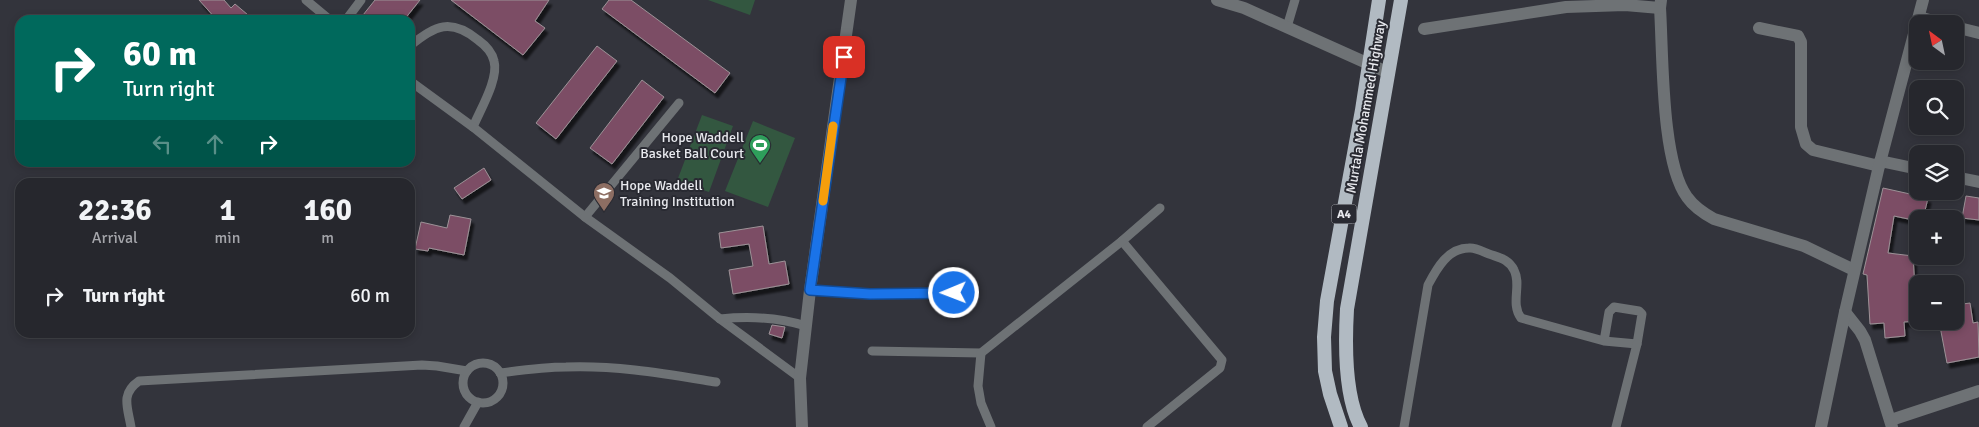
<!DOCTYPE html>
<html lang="en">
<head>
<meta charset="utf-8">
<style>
	body { margin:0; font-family:Signika,sans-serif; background:#323339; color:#f1f3f6; height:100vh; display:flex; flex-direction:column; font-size:19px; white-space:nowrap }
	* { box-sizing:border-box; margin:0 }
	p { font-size:16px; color:#a4a5aa }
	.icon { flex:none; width:28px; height:28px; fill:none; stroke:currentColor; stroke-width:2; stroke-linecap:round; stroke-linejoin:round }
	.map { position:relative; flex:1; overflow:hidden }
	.details { position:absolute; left:15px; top:178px; width:400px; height:160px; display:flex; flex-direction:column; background:#26272d; border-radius:15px; box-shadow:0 2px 8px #0003,0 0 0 1px #424449 }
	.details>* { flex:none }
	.banner { position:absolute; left:15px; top:15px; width:400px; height:152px; border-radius:15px; box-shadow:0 2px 8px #0003,0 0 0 1px #424449; background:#00695c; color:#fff; overflow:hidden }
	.needle { width:32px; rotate:327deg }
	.controls { position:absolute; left:1909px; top:15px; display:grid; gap:10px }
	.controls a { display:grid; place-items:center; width:55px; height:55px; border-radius:10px; background:#26272d; box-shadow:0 2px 8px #0003,0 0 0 1px #424449; font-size:25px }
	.pin { position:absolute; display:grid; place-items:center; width:42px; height:42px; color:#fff; margin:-21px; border-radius:10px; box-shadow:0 2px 8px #0006 }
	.me { position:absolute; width:55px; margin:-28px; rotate:269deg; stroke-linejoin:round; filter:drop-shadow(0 0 4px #0008) }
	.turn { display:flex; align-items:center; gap:18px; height:105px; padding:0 25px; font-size:22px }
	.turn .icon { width:65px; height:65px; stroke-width:2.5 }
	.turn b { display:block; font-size:35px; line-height:42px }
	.lanes { display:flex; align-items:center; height:48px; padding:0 25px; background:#0003; justify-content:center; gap:25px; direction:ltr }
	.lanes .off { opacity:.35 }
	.eta { display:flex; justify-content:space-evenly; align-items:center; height:85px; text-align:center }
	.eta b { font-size:30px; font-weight:800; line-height:35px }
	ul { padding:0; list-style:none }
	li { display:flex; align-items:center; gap:15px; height:65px; padding:0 25px }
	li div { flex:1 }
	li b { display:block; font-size:19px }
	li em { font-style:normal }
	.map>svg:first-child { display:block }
	.green { fill:#335740 }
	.building { fill:#7b4e65; stroke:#9d9297; filter:url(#shadow) }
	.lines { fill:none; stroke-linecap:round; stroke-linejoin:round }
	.service { stroke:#6e7275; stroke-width:9 }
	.minor { stroke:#6e7275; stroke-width:12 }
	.tertiary { stroke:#6e7275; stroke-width:12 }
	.trunk { stroke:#b1bac2; stroke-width:14 }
	.route-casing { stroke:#114b97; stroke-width:12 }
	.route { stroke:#1a73e8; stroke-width:9 }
	.slow { stroke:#f59e0b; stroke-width:9 }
	.labels { text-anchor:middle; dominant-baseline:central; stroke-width:4; stroke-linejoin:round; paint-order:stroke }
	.shield { fill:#292a32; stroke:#afb0b6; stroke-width:1 }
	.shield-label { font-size:12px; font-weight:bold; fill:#e8e9ee }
	.street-label { font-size:14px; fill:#e8e9ee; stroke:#292a32 }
	.poi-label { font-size:14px; fill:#e8e9ee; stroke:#292a32; text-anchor:end }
</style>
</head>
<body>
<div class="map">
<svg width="1979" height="427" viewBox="0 0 1979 427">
	<defs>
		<filter id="shadow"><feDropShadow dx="3" dy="5" stdDeviation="1" flood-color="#0009"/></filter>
	</defs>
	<rect width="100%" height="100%" fill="#33343c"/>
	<g class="green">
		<path d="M708,0h47l-5,15z"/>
		<path d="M702,115l31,11 -24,66 -32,-11z"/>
		<path d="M753,121l42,17 -27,69 -43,-16z"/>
	</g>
	<g class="building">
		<path d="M199,0h25l7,8 4,-4 19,16h-37z"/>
		<path d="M375,0h45l-16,20h-45z"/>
		<path d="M451,0h98l-14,21 10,7 -22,27z"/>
		<path d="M609,0h22l99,73 -15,20 -113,-84z"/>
		<path d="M597,46l20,15 -61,78 -20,-16z"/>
		<path d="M642,80l22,17 -52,67 -22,-16z"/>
		<path d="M484,168l7,12 -29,19 -8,-11z"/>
		<path d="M1883,188l45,10 -5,21h-5v2l-24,-5 -6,37 25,3 4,65 -13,1 1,14 -20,2 -1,-15 -14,1 -3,-49 -4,-1z"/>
		<path d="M1966,196l13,2v22l-17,-2z"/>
		<path d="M450,215l21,4 -7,36 -35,-7 -1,3 -13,-2 6,-27 26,6z"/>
		<path d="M763,226l6,38 16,-3 4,23 -56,10 -4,-24 24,-4 -4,-22 -28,4 -2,-15z"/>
		<path d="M1970,303l3,20 5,-1 1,35 -32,6 -8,-42h16v-16z"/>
		<path d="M772,325l13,2 -3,11 -13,-4z"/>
	</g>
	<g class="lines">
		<g class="service">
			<path d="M306,0l24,20"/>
			<path d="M346,20l15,-20"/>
			<path d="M1287,27l8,-27"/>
			<path d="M410,46c25,-21 41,-28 68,-6 7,5 14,12 16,21 5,18 -14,49 -21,66"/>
			<path d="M410,81l63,46 112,90 85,61 50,41 80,59"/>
			<path d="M585,217l94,-114"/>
			<path d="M1122,241l100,119 -2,8 -73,59"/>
			<path d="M810,290l59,4 86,-1"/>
			<path d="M720,319c29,-3 57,-2 86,7"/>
			<path d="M872,351l109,2 141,-112 38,-33"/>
			<path d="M981,353l-3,33 3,17 10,24"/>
			<circle cx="483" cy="383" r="20"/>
			<path d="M500,373c22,-3 44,-6 66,-6 50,-2 100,7 150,15"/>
			<path d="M131,427c-3,-19 -11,-33 8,-46l283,-16 15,1 30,5"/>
			<path d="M464,427l14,-25"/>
			<path d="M1404,427l24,-142c9,-17 20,-37 41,-37 7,-1 16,5 23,7 9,3 17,5 22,15 8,15 -4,33 7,48l83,23 33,3 5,-30 -3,-3 -25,-4 -5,5 -5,29"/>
			<path d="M1616,427l21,-83"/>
		</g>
		<g class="minor">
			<path d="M1217,0l27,8 145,65"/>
			<path d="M1661,0l-1,8c3,46 1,154 27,189 7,10 16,16 27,22l90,27 50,24"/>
			<path d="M1919,17l24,7"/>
			<path d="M1955,27l24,6"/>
			<path d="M1759,28l39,8 3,6v85l5,17 7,6 66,16"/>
			<path d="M1424,29l142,-22 59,-2 35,3"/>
			<path d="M1880,161l38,8"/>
			<path d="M1955,177l24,5"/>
			<path d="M1845,312l15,19 5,9 27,87"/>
			<path d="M1891,420l88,-29"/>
		</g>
		<g class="tertiary">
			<path d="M802,427l-2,-49 10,-88 41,-290"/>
			<path d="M1821,427l24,-115 34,-146 44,-166"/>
		</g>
		<g class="trunk">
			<path d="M1341,427l-11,-33 -5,-23 -1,-34 3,-36 35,-191 17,-110"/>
			<path d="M1361,427c-17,-31 -16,-83 -14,-118l54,-309"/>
		</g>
	</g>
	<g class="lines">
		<g class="route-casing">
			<path id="route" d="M844,57l-34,233 60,4 84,-1"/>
		</g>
		<use href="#route" class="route"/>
		<path class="slow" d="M823,201l10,-75"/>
	</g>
	<defs>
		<g id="stadium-pin" transform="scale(1.125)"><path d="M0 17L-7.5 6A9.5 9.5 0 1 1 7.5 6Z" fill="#2e9e5b" stroke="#292a32"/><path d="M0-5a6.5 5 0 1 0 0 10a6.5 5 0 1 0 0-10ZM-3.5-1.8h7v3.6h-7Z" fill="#fff"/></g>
		<g id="university-pin" transform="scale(1.125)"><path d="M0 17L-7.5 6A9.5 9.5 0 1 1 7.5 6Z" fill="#8d6e63" stroke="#292a32"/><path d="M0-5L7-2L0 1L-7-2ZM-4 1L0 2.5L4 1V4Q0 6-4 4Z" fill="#fff"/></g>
	</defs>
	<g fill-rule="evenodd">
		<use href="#stadium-pin" x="760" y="145"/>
		<use href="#university-pin" x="604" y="193"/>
	</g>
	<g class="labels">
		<rect class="shield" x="1331.5" y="204.5" width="25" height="19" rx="4"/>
		<g class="shield-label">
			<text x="1344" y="214">A4</text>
		</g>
		<g class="street-label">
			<text transform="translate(1366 107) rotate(-80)">Murtala Mohammed Highway</text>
		</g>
		<g class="poi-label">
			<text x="744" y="137">Hope Waddell<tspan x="744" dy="16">Basket Ball Court</tspan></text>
			<text x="620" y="185" text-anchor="start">Hope Waddell<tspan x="620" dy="16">Training Institution</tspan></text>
		</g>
	</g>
</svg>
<div class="controls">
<a><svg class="needle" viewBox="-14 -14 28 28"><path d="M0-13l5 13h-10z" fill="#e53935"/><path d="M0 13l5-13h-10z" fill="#a4a5aa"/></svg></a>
<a><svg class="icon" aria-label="search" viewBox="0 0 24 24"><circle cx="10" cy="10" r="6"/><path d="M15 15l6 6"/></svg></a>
<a><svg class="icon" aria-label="layers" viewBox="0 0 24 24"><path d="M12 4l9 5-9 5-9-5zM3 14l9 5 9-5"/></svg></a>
<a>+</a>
<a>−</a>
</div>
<div class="pin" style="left:844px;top:57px;background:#d93025"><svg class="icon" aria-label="arrive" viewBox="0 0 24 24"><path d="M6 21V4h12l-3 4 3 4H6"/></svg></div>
<svg class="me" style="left:954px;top:293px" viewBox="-20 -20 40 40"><circle r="17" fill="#1a73e8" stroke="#fff" stroke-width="3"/><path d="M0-11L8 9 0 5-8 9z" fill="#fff"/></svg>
<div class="banner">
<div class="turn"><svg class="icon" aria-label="right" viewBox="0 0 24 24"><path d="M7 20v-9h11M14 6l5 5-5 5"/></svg><div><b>60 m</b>Turn right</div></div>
<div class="lanes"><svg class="icon off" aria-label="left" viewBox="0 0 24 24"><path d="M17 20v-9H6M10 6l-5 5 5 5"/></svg><svg class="icon off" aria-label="ahead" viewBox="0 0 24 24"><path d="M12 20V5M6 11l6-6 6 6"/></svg><svg class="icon" aria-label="right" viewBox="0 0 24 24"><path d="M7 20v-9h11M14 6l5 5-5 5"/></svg></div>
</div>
<section class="details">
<div class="eta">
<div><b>22:36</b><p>Arrival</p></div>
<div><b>1</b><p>min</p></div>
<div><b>160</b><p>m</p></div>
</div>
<ul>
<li><svg class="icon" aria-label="right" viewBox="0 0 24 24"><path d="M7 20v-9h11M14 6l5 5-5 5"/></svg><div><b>Turn right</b></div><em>60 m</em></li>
</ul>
</section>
</div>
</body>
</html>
